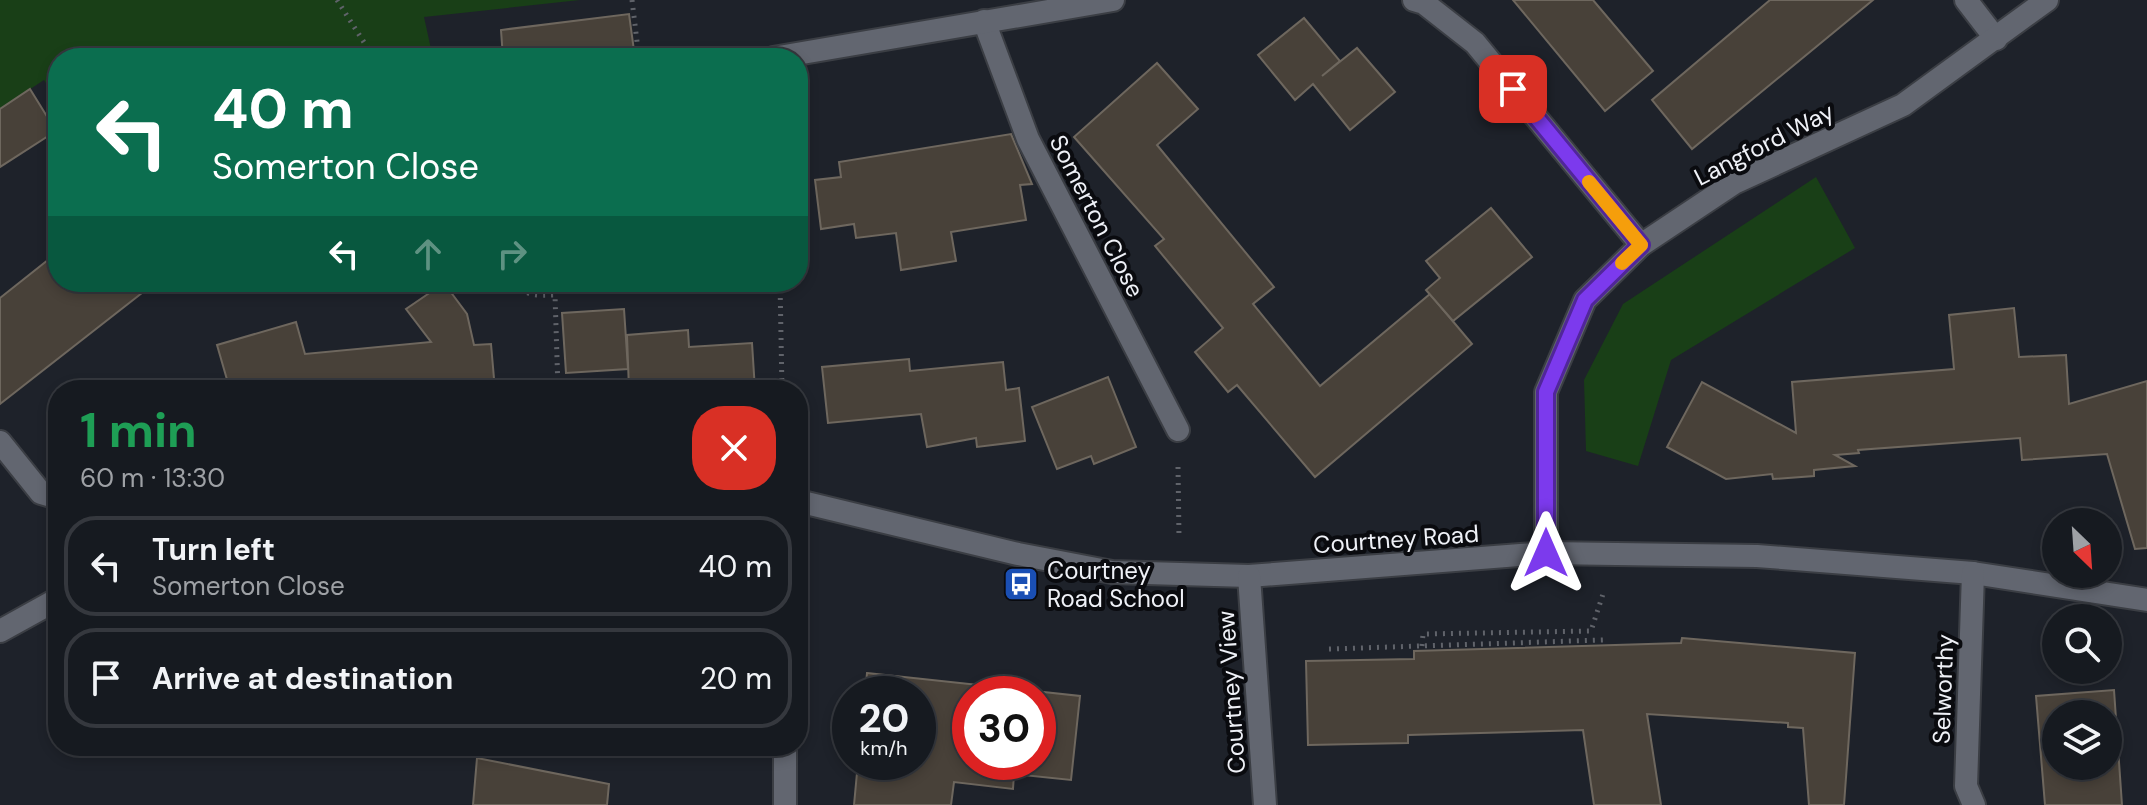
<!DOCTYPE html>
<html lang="en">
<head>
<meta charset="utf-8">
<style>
	body { margin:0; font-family:"DM Sans",sans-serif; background:#23272d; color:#f1f3f6; height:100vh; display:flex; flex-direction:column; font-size:30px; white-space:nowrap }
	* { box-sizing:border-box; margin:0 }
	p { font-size:26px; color:#9ea1a5 }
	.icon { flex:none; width:44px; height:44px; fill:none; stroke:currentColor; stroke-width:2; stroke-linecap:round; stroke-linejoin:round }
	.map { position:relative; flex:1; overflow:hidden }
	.panel { position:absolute; left:48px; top:380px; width:760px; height:376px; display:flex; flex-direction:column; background:#161a20; border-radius:32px; box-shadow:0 4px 12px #0003,0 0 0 2px #35383e }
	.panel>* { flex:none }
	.hud { position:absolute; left:48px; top:48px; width:760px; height:244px; border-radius:32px; box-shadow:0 4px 12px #0003,0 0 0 2px #35383e; background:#0b6e4f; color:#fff; overflow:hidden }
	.needle { width:52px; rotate:155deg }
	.tools { position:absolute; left:2042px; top:508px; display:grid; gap:16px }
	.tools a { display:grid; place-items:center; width:80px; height:80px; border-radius:50%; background:#161a20; box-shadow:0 4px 12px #0003,0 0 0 2px #35383e; font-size:40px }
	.speed { position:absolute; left:832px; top:676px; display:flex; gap:16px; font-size:40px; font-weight:700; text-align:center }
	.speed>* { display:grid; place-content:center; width:104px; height:104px; border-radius:50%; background:#161a20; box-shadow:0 4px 12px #0003,0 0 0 2px #35383e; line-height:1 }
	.speed small { font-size:20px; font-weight:400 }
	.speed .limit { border:12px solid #d22; background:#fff; color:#111 }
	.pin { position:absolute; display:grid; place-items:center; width:68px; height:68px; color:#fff; margin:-34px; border-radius:16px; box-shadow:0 4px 12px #0006 }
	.me { position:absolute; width:88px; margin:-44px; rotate:0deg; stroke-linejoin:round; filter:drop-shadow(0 0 6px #0008) }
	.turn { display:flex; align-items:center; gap:28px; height:168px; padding:0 32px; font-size:36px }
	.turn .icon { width:104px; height:104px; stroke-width:2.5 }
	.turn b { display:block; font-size:56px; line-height:68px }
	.lanes { display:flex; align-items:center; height:76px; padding:0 32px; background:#0003; justify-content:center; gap:40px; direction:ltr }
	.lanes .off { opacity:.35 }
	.round { display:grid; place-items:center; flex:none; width:84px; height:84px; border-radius:32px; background:#23272d }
	.headline { display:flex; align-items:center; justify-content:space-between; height:136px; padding:0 32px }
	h1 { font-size:48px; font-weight:700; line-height:60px; color:#1e9e55 }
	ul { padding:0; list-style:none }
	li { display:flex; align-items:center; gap:24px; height:100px; margin:0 16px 12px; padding:0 16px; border:4px solid #35383e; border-radius:32px }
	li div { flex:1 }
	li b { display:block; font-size:30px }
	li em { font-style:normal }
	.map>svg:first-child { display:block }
	.green { fill:#193f17 }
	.building { fill:#484139; stroke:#6e675e; stroke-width:2; fill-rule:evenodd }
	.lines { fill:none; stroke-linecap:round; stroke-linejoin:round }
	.service-casing { stroke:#3b3e44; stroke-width:26 }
	.minor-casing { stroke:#3b3e44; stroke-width:26 }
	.path { stroke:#60636a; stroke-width:5; stroke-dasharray:2 6; stroke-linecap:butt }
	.service { stroke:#626670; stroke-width:22 }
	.minor { stroke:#626670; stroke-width:22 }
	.route-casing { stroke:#51269a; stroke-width:20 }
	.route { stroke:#7c3aed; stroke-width:14 }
	.slow { stroke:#f59e0b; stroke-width:14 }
	.labels { text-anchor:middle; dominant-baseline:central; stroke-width:8; stroke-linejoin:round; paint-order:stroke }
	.street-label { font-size:24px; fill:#eff1f7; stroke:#0a0b0f }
	.poi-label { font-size:24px; fill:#eff1f7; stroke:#0a0b0f; text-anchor:start }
</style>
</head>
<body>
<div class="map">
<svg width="2147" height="805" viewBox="0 0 2147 805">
	<rect width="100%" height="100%" fill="#1e222a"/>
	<g class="green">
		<path d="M0,0h580l-156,17 9,41h-375v44l-14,-22 -44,29z"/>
		<path d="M1816,177l39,71 -184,112 -33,106 -52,-15 -2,-71 39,-76z"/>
	</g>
	<g class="building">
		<path d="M1513,0h80l60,71 -48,40z"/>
		<path d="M1770,0h103l-181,149 -40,-49z"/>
		<path d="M629,14l6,44h-132l-2,-28z"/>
		<path d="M1304,18l36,43 -18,15 35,-28 38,44 -45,38 -37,-46 -18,16 -37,-45z"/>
		<path d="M1157,63l41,46 -41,36 117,142 -21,17 67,82 110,-92 42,50 -157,133 -78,-92 -9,7 -33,-40 28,-24 -68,-82 9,-7 -90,-102z"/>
		<path d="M30,89l26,42 -56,36v-58z"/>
		<path d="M1011,134l21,50 -12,1 6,35 -75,12 5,29 -55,9 -5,-37 -40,5 -2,-14 -33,5 -6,-49 26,-3 -2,-15z"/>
		<path d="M1491,208l41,49 -79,64 -27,-31 14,-12 -14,-17z"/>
		<path d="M58,252v30h98l-156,122v-106z"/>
		<path d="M444,283l23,31 7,31 17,-1 4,46h-265l-13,-45 79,-23 9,32 126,-12 -25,-33z"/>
		<path d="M2014,308l5,49 47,-2 3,49 78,-23v167l-12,1 -28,-95 -85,6 -2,-22 -162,12 1,3 -24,2 20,11 -41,4v6l-41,3 -1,-5 -46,5 -59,-32 35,-65 94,51 -4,-51 162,-13 -5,-54z"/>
		<path d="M624,309l4,60 -62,4 -4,-60z"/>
		<path d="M688,330l1,17 63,-4 3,47h-126l-2,-55z"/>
		<path d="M909,359l1,12 93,-9 3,28 13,-2 6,53 -48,6 -1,-9 -49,9 -6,-33 -93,9 -6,-56z"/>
		<path d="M1108,377l28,70 -42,17 -3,-8 -34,13 -25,-62z"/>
		<path d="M1682,638l173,15 -11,152h-35l-6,-77 -15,-1v-4l-141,-9 14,91h-67l-11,-75 -175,5v8l-100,2 -2,-84 108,-2v-8l267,-8z"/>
		<path d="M867,673l213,23 -9,84 -57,-6 -1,15 -59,-7 -3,23h-97l4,-43h60v-68h-53zM970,694h68v68h-68z"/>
		<path d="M2114,690l8,115h-77l-9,-109zM2056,714h52v52h-52z"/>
		<path d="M477,758l132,26 -2,21h-134z"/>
	</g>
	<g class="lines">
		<g class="service-casing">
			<path id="service" d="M0,442l41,51 17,5"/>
		</g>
		<g class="minor-casing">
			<g id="minor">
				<path d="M1414,0l10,3 51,40 166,202"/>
				<path d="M1966,0l30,39"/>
				<path d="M984,21l44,118 150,291"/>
				<path d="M773,58l340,-58"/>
				<path d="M798,501l220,53 94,18 137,4 297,-23 211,3 216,17 174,27"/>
				<path d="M1546,553v-161l39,-92 56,-55 93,-62 169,-78 144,-105"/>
				<path d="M1973,573l-7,213 8,19"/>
				<path d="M1249,576l16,229"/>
				<path d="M0,631l58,-32"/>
				<path d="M785,746v59"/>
			</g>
		</g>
		<g class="path">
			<path d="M337,0l37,58"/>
			<path d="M632,0l7,58"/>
			<path d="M516,282c10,16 22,13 39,13l3,95"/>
			<path d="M664,282h7"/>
			<path d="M780,282l2,108"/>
			<path d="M1178,467l1,70"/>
			<path d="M1422,646l1,-12 168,-3 12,-37"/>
			<path d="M1329,649l274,-9"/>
		</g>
		<use href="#service" class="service"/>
		<use href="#minor" class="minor"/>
	</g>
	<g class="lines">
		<g class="route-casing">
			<path id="route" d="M1513,89l128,156 -56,55 -39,92v161"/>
		</g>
		<use href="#route" class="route"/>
		<path class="slow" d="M1589,182l52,63 -19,18"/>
	</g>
	<defs>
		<g id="bus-square" transform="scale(1.8)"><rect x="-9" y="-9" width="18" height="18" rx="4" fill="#1a4fb4" stroke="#0a0b0f"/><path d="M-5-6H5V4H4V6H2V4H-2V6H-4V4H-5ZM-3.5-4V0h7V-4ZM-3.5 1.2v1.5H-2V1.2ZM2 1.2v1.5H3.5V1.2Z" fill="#fff"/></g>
	</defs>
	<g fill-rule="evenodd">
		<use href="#bus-square" x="1021" y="584"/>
	</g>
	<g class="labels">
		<g class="street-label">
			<text transform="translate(1764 144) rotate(-27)">Langford Way</text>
			<text transform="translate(1097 216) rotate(63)">Somerton Close</text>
			<text transform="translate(1396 539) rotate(-4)">Courtney Road</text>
			<text transform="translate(1943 689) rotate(-88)">Selworthy</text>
			<text transform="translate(1231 692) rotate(-94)">Courtney View</text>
		</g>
		<g class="poi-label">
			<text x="1047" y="570">Courtney<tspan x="1047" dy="28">Road School</tspan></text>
		</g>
	</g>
</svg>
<div class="tools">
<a><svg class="needle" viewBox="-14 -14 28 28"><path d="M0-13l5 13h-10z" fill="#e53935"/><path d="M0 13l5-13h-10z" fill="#9ea1a5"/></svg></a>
<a><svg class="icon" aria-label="search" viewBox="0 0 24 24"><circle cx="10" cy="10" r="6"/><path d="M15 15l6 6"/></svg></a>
<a><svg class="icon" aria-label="layers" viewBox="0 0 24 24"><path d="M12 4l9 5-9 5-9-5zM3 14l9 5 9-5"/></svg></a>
</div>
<div class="speed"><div>20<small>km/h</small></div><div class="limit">30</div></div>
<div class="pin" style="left:1513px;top:89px;background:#d93025"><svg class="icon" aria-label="arrive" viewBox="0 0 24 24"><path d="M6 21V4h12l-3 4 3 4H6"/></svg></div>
<svg class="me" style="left:1546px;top:553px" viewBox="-20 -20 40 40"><path d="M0-17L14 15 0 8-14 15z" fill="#7c3aed" stroke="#fff" stroke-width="4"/></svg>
<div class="hud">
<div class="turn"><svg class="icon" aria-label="left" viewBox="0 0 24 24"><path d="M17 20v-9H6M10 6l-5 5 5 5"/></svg><div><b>40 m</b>Somerton Close</div></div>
<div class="lanes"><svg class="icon" aria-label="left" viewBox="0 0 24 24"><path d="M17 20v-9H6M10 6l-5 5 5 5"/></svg><svg class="icon off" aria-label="ahead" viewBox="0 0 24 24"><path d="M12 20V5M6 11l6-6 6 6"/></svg><svg class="icon off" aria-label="right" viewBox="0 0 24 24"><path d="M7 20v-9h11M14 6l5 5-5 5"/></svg></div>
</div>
<section class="panel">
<div class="headline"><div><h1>1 min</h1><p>60 m · 13:30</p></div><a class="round" style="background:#d93025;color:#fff"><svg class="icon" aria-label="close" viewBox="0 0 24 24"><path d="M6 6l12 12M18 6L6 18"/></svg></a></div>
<ul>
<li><svg class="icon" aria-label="left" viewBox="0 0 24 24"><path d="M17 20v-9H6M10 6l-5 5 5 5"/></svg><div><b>Turn left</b><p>Somerton Close</p></div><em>40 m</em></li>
<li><svg class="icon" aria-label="arrive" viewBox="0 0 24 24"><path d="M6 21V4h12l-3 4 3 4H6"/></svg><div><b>Arrive at destination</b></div><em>20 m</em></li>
</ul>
</section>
</div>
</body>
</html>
